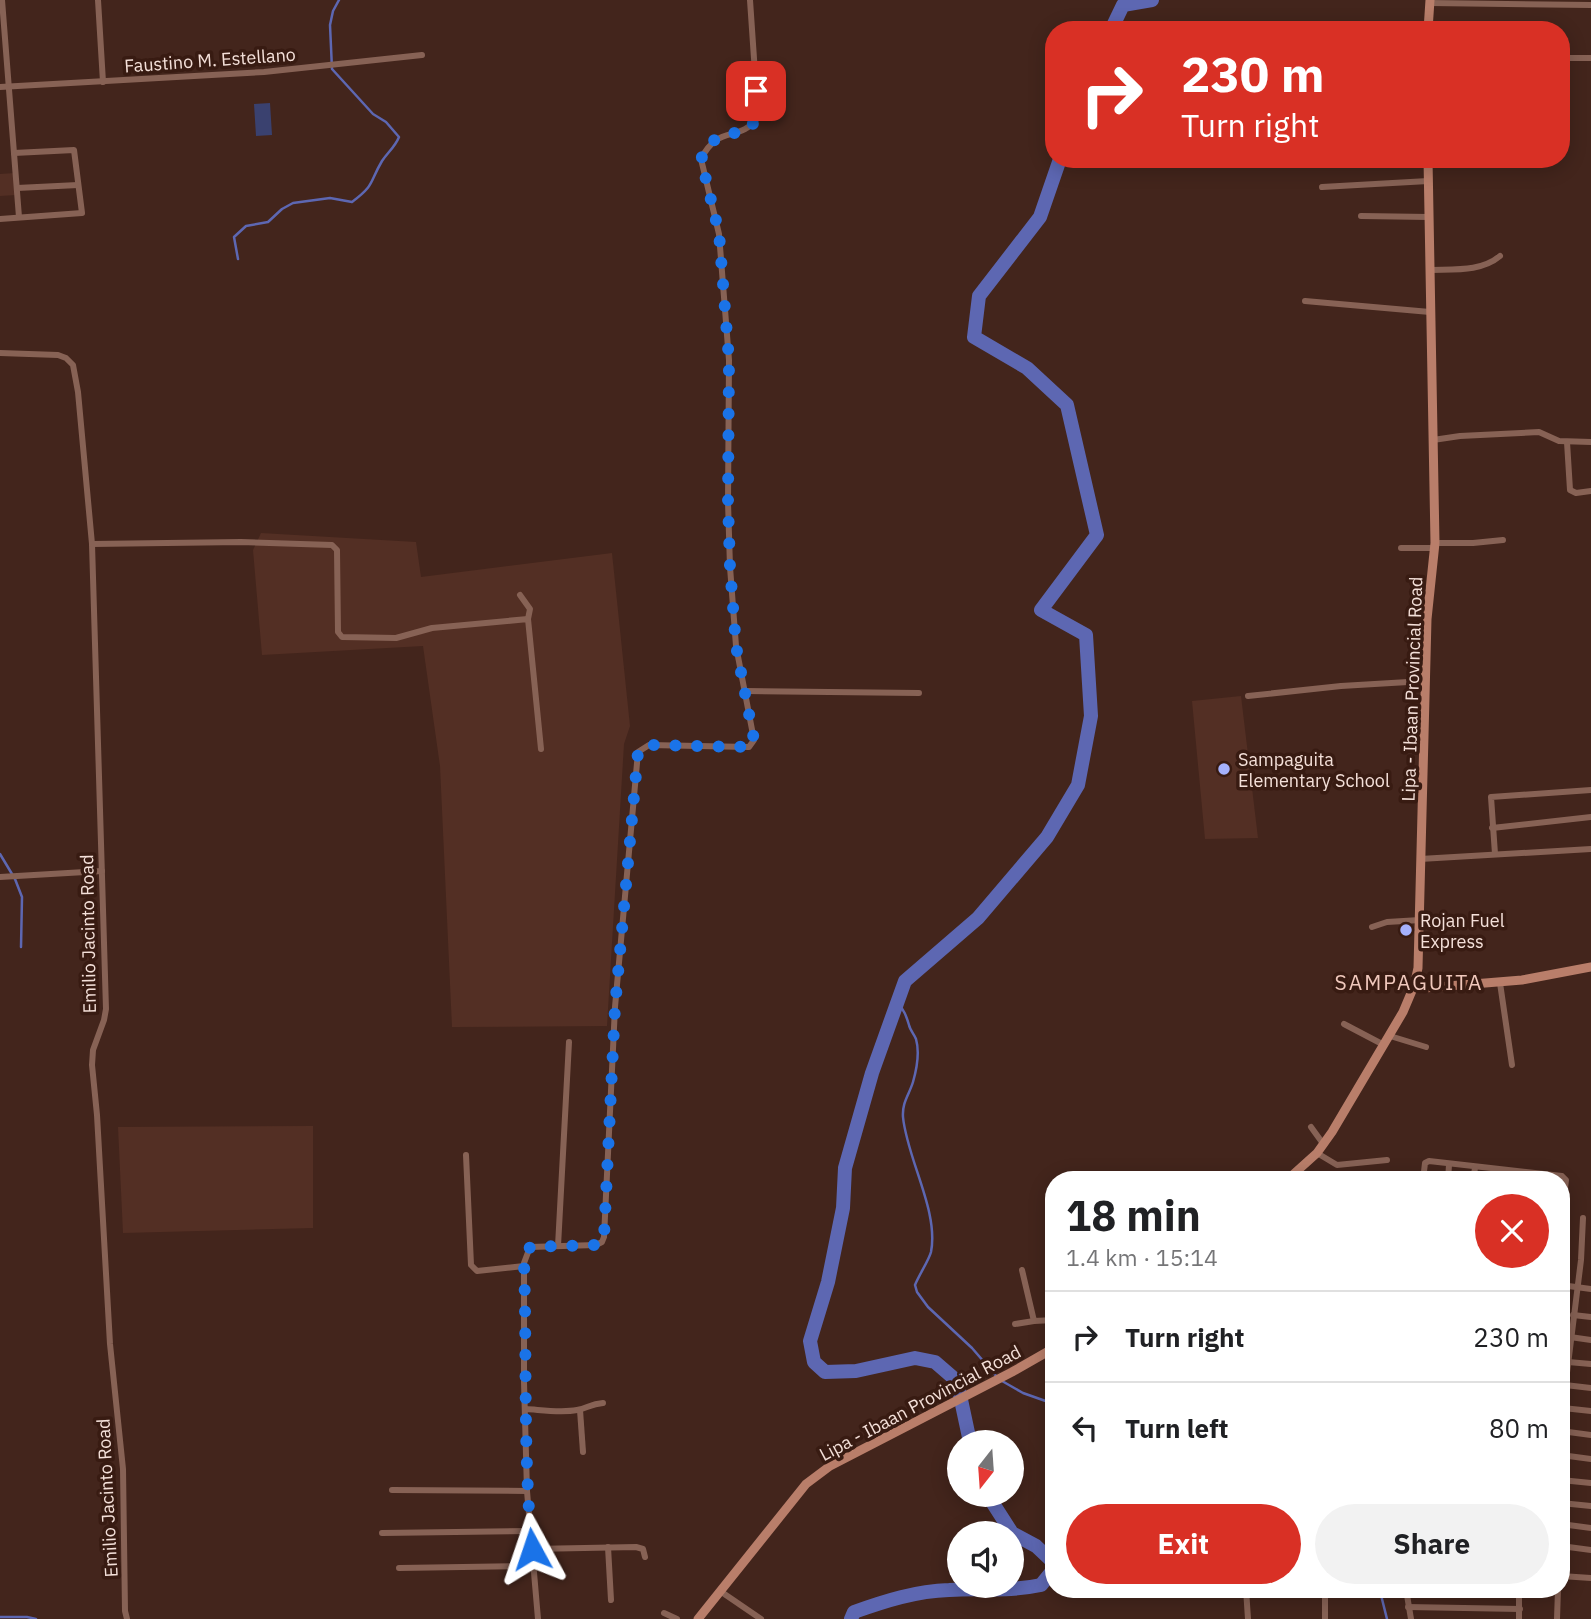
<!DOCTYPE html>
<html lang="en">
<head>
<meta charset="utf-8">
<style>
	body { margin:0; font-family:"IBM Plex Sans",sans-serif; background:#f2f2f2; color:#202124; height:100vh; display:flex; flex-direction:column; font-size:26px; white-space:nowrap }
	* { box-sizing:border-box; margin:0 }
	p { font-size:23px; color:#757577 }
	.icon { flex:none; width:38px; height:38px; fill:none; stroke:currentColor; stroke-width:2; stroke-linecap:round; stroke-linejoin:round }
	.map { position:relative; flex:1; overflow:hidden }
	.panel { position:absolute; left:1045px; top:1171px; width:525px; height:427px; display:flex; flex-direction:column; background:#fff; border-radius:28px; box-shadow:0 4px 18px #0003 }
	.panel>* { flex:none }
	.banner { position:absolute; left:1045px; top:21px; width:525px; height:147px; border-radius:28px; box-shadow:0 4px 18px #0003; background:#d93025; color:#fff; overflow:hidden }
	.needle { width:46px; rotate:197deg }
	.fabs { position:absolute; left:947px; top:1430px; display:grid; gap:14px }
	.fabs a { display:grid; place-items:center; width:77px; height:77px; border-radius:50%; background:#fff; box-shadow:0 4px 18px #0003; font-size:35px }
	.pin { position:absolute; display:grid; place-items:center; width:60px; height:60px; color:#fff; margin:-30px; border-radius:14px; box-shadow:0 4px 10px #0006 }
	.me { position:absolute; width:77px; margin:-38px; rotate:355deg; stroke-linejoin:round; filter:drop-shadow(0 0 5px #0008) }
	.turn { display:flex; align-items:center; gap:24px; height:147px; padding:0 21px; font-size:32px }
	.turn .icon { width:91px; height:91px; stroke-width:2.5 }
	.turn b { display:block; font-size:49px; line-height:60px }
	.round { display:grid; place-items:center; flex:none; width:74px; height:74px; border-radius:37px; background:#f2f2f2 }
	.head { display:flex; align-items:center; justify-content:space-between; height:119px; padding:0 21px }
	h1 { font-size:42px; font-weight:700; line-height:52px }
	.primary-button { display:flex; gap:14px; margin-top:auto; padding:14px 21px }
	.primary-button a { flex:1; height:80px; border-radius:42px; background:#d93025; color:#fff; font-size:28px; font-weight:700; line-height:80px; text-align:center }
	.primary-button a+a { background:#f2f2f2; color:#202124 }
	ul { padding:0; list-style:none }
	li { display:flex; align-items:center; gap:21px; height:91px; padding:0 21px; border-top:2px solid #e0e0e0 }
	li div { flex:1 }
	li b { display:block; font-size:26px }
	li em { font-style:normal }
	.map>svg:first-child { display:block }
	.built { fill:#532f24 }
	.green { fill:#3a416f }
	.lines { fill:none; stroke-linecap:round; stroke-linejoin:round }
	.stream { stroke:#5d67b2; stroke-width:2.5 }
	.river { stroke:#5d67b2; stroke-width:14 }
	.street { stroke:#876255; stroke-width:6 }
	.secondary { stroke:#b97e6a; stroke-width:9 }
	.route { stroke:#1a73e8; stroke-width:12; stroke-dasharray:0 21.6 }
	.poi-dot { fill:#a5b1fc; stroke:#381b12; stroke-width:2.5 }
	.labels { text-anchor:middle; dominant-baseline:central; stroke-width:7; stroke-linejoin:round; paint-order:stroke }
	.street-label { font-size:18px; fill:#f4e0d9; stroke:#381b12 }
	.poi-label { font-size:18px; fill:#f4e0d9; stroke:#381b12; text-anchor:start }
	.quarter-label { font-size:21px; letter-spacing:2px; fill:#f0c8bc; stroke:#381b12 }
</style>
</head>
<body>
<div class="map">
<svg width="1591" height="1619" viewBox="0 0 1591 1619">
	<rect width="100%" height="100%" fill="#43251c"/>
	<g class="built">
		<path d="M15,173l1,22 -16,1v-22z"/>
		<path d="M261,533l155,9 5,35 191,-24 18,173 -6,18 -17,282 -155,1 -12,-261 -17,-120 -161,9 -9,-105z"/>
		<path d="M1241,696l17,142 -53,1 -13,-138z"/>
		<path d="M313,1126v102l-190,5 -5,-106z"/>
	</g>
	<path class="green" d="M270,103l2,32 -16,1 -2,-32z"/>
	<g class="lines">
		<g class="stream">
			<path d="M238,259l-4,-22 12,-11 22,-4 14,-13 11,-6 37,-5 22,4c23,-17 17,-19 30,-41 6,-9 13,-14 17,-24l-13,-15 -13,-8 -41,-45 -2,-44 3,-14 6,-11"/>
			<path d="M0,854l15,25 7,18 -1,50"/>
			<path d="M897,1002c7,8 9,13 12,23 1,5 5,9 7,14 4,14 1,29 -3,43 -4,13 -11,20 -10,35 4,42 36,94 28,135 -2,8 -12,23 -16,33l2,7 11,15 44,41 25,29"/>
			<path d="M1002,1381l21,12 31,11"/>
			<path d="M1373,1589l8,6 6,24"/>
			<path d="M0,1617h27l9,2"/>
		</g>
		<g class="river">
			<path d="M1111,30l12,-25 29,-5"/>
			<path d="M970,1442l-13,-61 -22,-19 -20,-4 -59,13 -31,1 -11,-10 -4,-21 18,-59 15,-74 2,-40 27,-95 33,-92 73,-63 69,-81 31,-52 13,-69 -5,-81 -45,-25 56,-75 -30,-130 -40,-37 -53,-31 5,-41 61,-79 20,-58"/>
			<path d="M987,1494l25,39 24,13 18,17"/>
			<path d="M851,1619l3,-7c31,-11 62,-21 95,-22 33,-2 59,2 92,-5l13,-16"/>
		</g>
		<g class="street">
			<path d="M2,0l17,217"/>
			<path d="M98,0l5,82"/>
			<path d="M1430,3l161,2"/>
			<path d="M1561,58h30"/>
			<path d="M0,87l264,-15 158,-17"/>
			<path d="M1322,187l106,-6"/>
			<path d="M17,188l61,-3"/>
			<path d="M1361,216l68,1"/>
			<path d="M0,219l82,-6 -8,-63 -60,3"/>
			<path d="M1429,270c25,-1 52,2 71,-14"/>
			<path d="M1305,301l125,11"/>
			<path d="M0,353l58,2 8,3 7,7 5,27 14,152 14,465 -2,11 -11,30 -1,15 5,50 13,229 13,125 2,142 2,8"/>
			<path d="M1433,440l27,-4 79,-4 20,9 32,1"/>
			<path d="M1567,442l3,48 6,3 15,-2"/>
			<path d="M1435,543h38l30,-3"/>
			<path d="M92,544l149,-2 91,3 5,5 1,82 4,5 54,1 36,-10 96,-9 13,130"/>
			<path d="M1401,548h34"/>
			<path d="M520,595l10,14 -2,10"/>
			<path d="M745,691l174,2"/>
			<path d="M1248,696l93,-10 84,-5"/>
			<path d="M1492,828l99,-11"/>
			<path d="M1495,854l-4,-57 100,-7"/>
			<path d="M1420,859l171,-10"/>
			<path d="M0,877l102,-6"/>
			<path d="M1372,927l15,-5 33,-2"/>
			<path d="M1500,983l12,82"/>
			<path d="M1344,1024l40,21"/>
			<path d="M1390,1036l36,11"/>
			<path d="M1311,1127l13,18"/>
			<path d="M1317,1153l20,12 50,-5"/>
			<path d="M466,1155l5,110 6,6 47,-5"/>
			<path d="M1299,1170l7,10"/>
			<path d="M1423,1180l2,-17 4,-2 133,15 4,4 -5,41"/>
			<path d="M1448,1180l1,-15"/>
			<path d="M1473,1180l2,-12"/>
			<path d="M558,1246l11,-204"/>
			<path d="M1022,1270l12,51 20,-1"/>
			<path d="M1561,1285l30,4"/>
			<path d="M1573,1315l18,2"/>
			<path d="M1015,1324l19,-3"/>
			<path d="M1570,1337l21,3"/>
			<path d="M1568,1362l23,2"/>
			<path d="M1565,1385l26,3"/>
			<path d="M1563,1408l28,3"/>
			<path d="M526,1409c16,1 35,4 51,1 11,-2 13,-6 26,-7"/>
			<path d="M580,1410l3,42"/>
			<path d="M1561,1421l20,-161 2,-42"/>
			<path d="M1561,1431l30,4"/>
			<path d="M1561,1455l30,4"/>
			<path d="M1561,1480l30,3"/>
			<path d="M392,1490l135,1"/>
			<path d="M1561,1503l30,3"/>
			<path d="M1561,1524l30,4"/>
			<path d="M382,1533l148,-2"/>
			<path d="M1561,1546l30,4"/>
			<path d="M608,1547l3,53"/>
			<path d="M532,1549l104,-2 7,2 2,8"/>
			<path d="M399,1568l134,-2"/>
			<path d="M1561,1576l30,2"/>
			<path d="M1246,1589l2,30"/>
			<path d="M1325,1589v30"/>
			<path d="M1406,1589l5,30"/>
			<path d="M720,1591l41,28"/>
			<path d="M1408,1607l112,2"/>
			<path d="M664,1613l13,6"/>
			<path d="M538,1619l-11,-128 -3,-109v-119l6,-16 66,-2 6,-3 2,-5 11,-230 23,-255 11,-7 100,2 5,-7 -18,-94 -6,-79 -2,-65 1,-142 -10,-126 -18,-75c18,-36 38,-15 57,-42l-8,-117"/>
			<path d="M1519,1619v-30"/>
			<path d="M1557,1619l1,-30"/>
		</g>
		<g class="secondary">
			<path d="M1428,30l2,-30"/>
			<path d="M1414,986l10,2 98,-8 69,-13"/>
			<path d="M1287,1180l30,-27 15,-21 71,-120 11,-26 4,-18 9,-349 8,-76 -7,-384"/>
			<path d="M698,1619l108,-135 24,-18 182,-94 42,-24"/>
		</g>
	</g>
	<g class="lines">
		<path class="route" d="M532,1549c-9,-96 -5,-191 -8,-286l6,-16 66,-2 6,-3 2,-5 11,-230 23,-255 11,-7 100,2 5,-7 -18,-94 -6,-79 -2,-65 1,-142 -10,-127 -18,-74 7,-14 9,-7 32,-9 9,-12 -2,-26"/>
	</g>
	<g class="poi-dot">
		<circle cx="1224" cy="769" r="7"/>
		<circle cx="1406" cy="930" r="7"/>
	</g>
	<g class="labels">
		<g class="street-label">
			<text transform="translate(210 60) rotate(-4)">Faustino M. Estellano</text>
			<text transform="translate(1412 689) rotate(-88)">Lipa - Ibaan Provincial Road</text>
			<text transform="translate(88 934) rotate(-91)">Emilio Jacinto Road</text>
			<text transform="translate(920 1403) rotate(-28)">Lipa - Ibaan Provincial Road</text>
			<text transform="translate(107 1498) rotate(-93)">Emilio Jacinto Road</text>
		</g>
		<g class="poi-label">
			<text x="1238" y="759">Sampaguita<tspan x="1238" dy="21">Elementary School</tspan></text>
			<text x="1420" y="920">Rojan Fuel<tspan x="1420" dy="21">Express</tspan></text>
		</g>
		<g class="quarter-label">
			<text x="1409" y="982">SAMPAGUITA</text>
		</g>
	</g>
</svg>
<div class="fabs">
<a><svg class="needle" viewBox="-14 -14 28 28"><path d="M0-13l5 13h-10z" fill="#e53935"/><path d="M0 13l5-13h-10z" fill="#757577"/></svg></a>
<a><svg class="icon" aria-label="sound" viewBox="0 0 24 24"><path d="M4 9h4l5-4v14l-5-4H4zM17 9q2 3 0 6"/></svg></a>
</div>
<div class="pin" style="left:756px;top:91px;background:#d93025"><svg class="icon" aria-label="arrive" viewBox="0 0 24 24"><path d="M6 21V4h12l-3 4 3 4H6"/></svg></div>
<svg class="me" style="left:532px;top:1549px" viewBox="-20 -20 40 40"><path d="M0-17L14 15 0 8-14 15z" fill="#1a73e8" stroke="#fff" stroke-width="4"/></svg>
<div class="banner">
<div class="turn"><svg class="icon" aria-label="right" viewBox="0 0 24 24"><path d="M7 20v-9h11M14 6l5 5-5 5"/></svg><div><b>230 m</b>Turn right</div></div>
</div>
<section class="panel">
<div class="head"><div><h1>18 min</h1><p>1.4 km · 15:14</p></div><a class="round" style="background:#d93025;color:#fff"><svg class="icon" aria-label="close" viewBox="0 0 24 24"><path d="M6 6l12 12M18 6L6 18"/></svg></a></div>
<ul>
<li><svg class="icon" aria-label="right" viewBox="0 0 24 24"><path d="M7 20v-9h11M14 6l5 5-5 5"/></svg><div><b>Turn right</b></div><em>230 m</em></li>
<li><svg class="icon" aria-label="left" viewBox="0 0 24 24"><path d="M17 20v-9H6M10 6l-5 5 5 5"/></svg><div><b>Turn left</b></div><em>80 m</em></li>
</ul>
<div class="primary-button"><a>Exit</a><a>Share</a></div>
</section>
</div>
</body>
</html>
